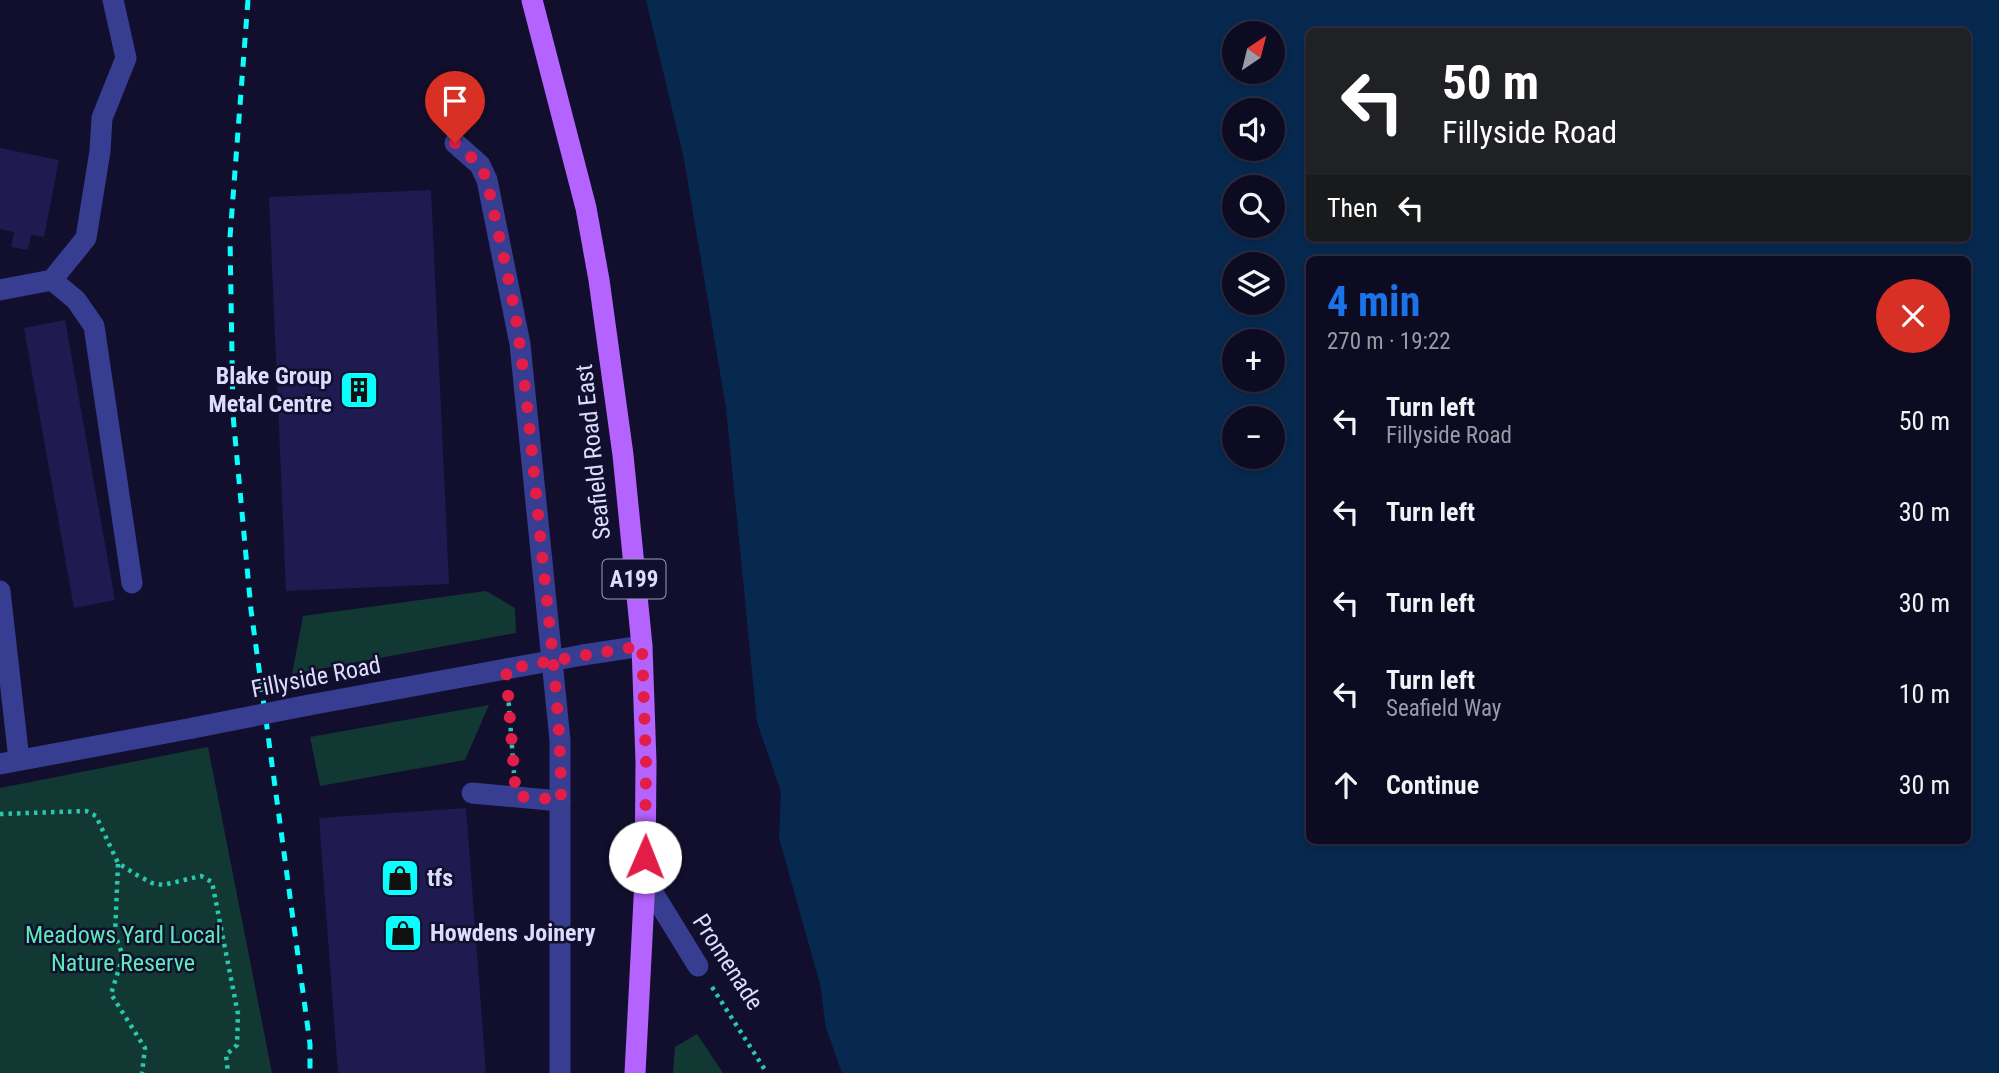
<!DOCTYPE html>
<html lang="en">
<head>
<meta charset="utf-8">
<style>
	body { margin:0; font-family:"Roboto Condensed",sans-serif; background:#1b192f; color:#f1f3f6; height:100vh; display:flex; flex-direction:column; font-size:26px; white-space:nowrap }
	* { box-sizing:border-box; margin:0 }
	p { font-size:23px; color:#9a9ba5 }
	.icon { flex:none; width:38px; height:38px; fill:none; stroke:currentColor; stroke-width:2; stroke-linecap:round; stroke-linejoin:round }
	.map { position:relative; flex:1; overflow:hidden }
	.panel { position:absolute; left:1306px; top:256px; width:665px; height:588px; display:flex; flex-direction:column; background:#0d0b22; border-radius:10px; box-shadow:0 4px 10px #0003,0 0 0 2px #2d2b40 }
	.panel>* { flex:none }
	.guide { position:absolute; left:1306px; top:28px; width:665px; height:214px; border-radius:10px; box-shadow:0 4px 10px #0003,0 0 0 2px #2d2b40; background:#202124; color:#fff; overflow:hidden }
	.needle { width:46px; rotate:35deg }
	.tools { position:absolute; left:1222px; top:21px; display:grid; gap:14px }
	.tools a { display:grid; place-items:center; width:63px; height:63px; border-radius:50%; background:#0d0b22; box-shadow:0 4px 10px #0003,0 0 0 2px #2d2b40; font-size:35px }
	.pin { position:absolute; display:grid; place-items:center; width:60px; height:60px; color:#fff; margin:-72px -30px; border-radius:50% 50% 50% 0; rotate:-45deg; box-shadow:0 0 7px #0007 }
	.pin .icon { rotate:45deg }
	.me { position:absolute; width:77px; margin:-38px; rotate:1deg; stroke-linejoin:round; filter:drop-shadow(0 0 5px #0008) }
	.turn { display:flex; align-items:center; gap:24px; height:147px; padding:0 21px; font-size:32px }
	.turn .icon { width:91px; height:91px; stroke-width:2.5 }
	.turn b { display:block; font-size:49px; line-height:60px }
	.then { display:flex; align-items:center; height:66px; padding:0 21px; background:#0003; gap:14px; font-size:26px }
	.round { display:grid; place-items:center; flex:none; width:74px; height:74px; border-radius:37px; background:#1b192f }
	.overview { display:flex; align-items:center; justify-content:space-between; height:119px; padding:0 21px }
	h1 { font-size:42px; font-weight:700; line-height:52px; color:#1a73e8 }
	ul { padding:0; list-style:none }
	li { display:flex; align-items:center; gap:21px; height:91px; padding:0 21px }
	li div { flex:1 }
	li b { display:block; font-size:26px }
	li em { font-style:normal }
	.map>svg:first-child { display:block }
	.green { fill:#123833 }
	.water { fill:#07294f; fill-rule:evenodd }
	.building { fill:#1f1a50 }
	.lines { fill:none; stroke-linecap:round; stroke-linejoin:round }
	.path { stroke:#27c8ad; stroke-width:4.5; stroke-dasharray:3.5 5; stroke-linecap:butt }
	.minor { stroke:#373d90; stroke-width:21 }
	.major { stroke:#b463ff; stroke-width:21 }
	.rail { stroke:#08fffe; stroke-width:5; stroke-dasharray:10 9; stroke-linecap:butt }
	.minor-bridge { stroke:#373d90; stroke-width:21 }
	.route { stroke:#e11d48; stroke-width:12; stroke-dasharray:0 21.6 }
	.labels { text-anchor:middle; dominant-baseline:central; stroke-width:5; stroke-linejoin:round; paint-order:stroke }
	.shield { fill:#110f2d; stroke:#9f9ec0; stroke-width:2 }
	.shield-label { font-size:23px; font-weight:bold; fill:#dcdcff }
	.poi-label { font-size:24px; font-weight:bold; fill:#dcdcff; stroke:#110f2d; text-anchor:start }
	.street-label { font-size:24px; fill:#dcdcff; stroke:#110f2d }
	.park-label { font-size:24px; fill:#5de9b8; stroke:#110f2d }
</style>
</head>
<body>
<div class="map">
<svg width="1999" height="1073" viewBox="0 0 1999 1073">
	<rect width="100%" height="100%" fill="#110f2d"/>
	<g class="green">
		<path d="M486,591l29,17 1,25 -224,41 11,-58z"/>
		<path d="M489,705l-24,55 -145,26 -10,-49z"/>
		<path d="M208,747l64,326h-272v-285z"/>
		<path d="M697,1034l26,39h-50l2,-26z"/>
	</g>
	<path class="water" d="M646,0h1353v1073h-1157l-16,-45 -6,-44 -41,-146 2,-46 -24,-70 -31,-314 -42,-249zM1309,32h658v206h-658zM1234,33h38v39h-38zM1234,110h38v39h-38zM1234,187h38v39h-38zM1967,259v581h-658v-581zM1234,264h38v39h-38zM1234,341h38v39h-38zM1272,418v39h-38v-39z"/>
	<g class="building">
		<path d="M0,148l59,12 -15,77 -13,-2 -3,15 -17,-3 3,-15 -14,-3z"/>
		<path d="M431,190l18,394 -163,7 -17,-394z"/>
		<path d="M65,320l50,280 -41,8 -50,-280z"/>
		<path d="M466,808l20,265h-148l-19,-255z"/>
	</g>
	<g class="lines">
		<g class="path">
			<path d="M508,694l6,79"/>
			<path d="M0,814l86,-3 10,5 22,47 17,11 17,9 11,2 38,-9 11,6 26,132 -1,31 -11,10 2,18"/>
			<path d="M118,864l-3,71 8,21 -12,38 34,54 -3,25"/>
			<path d="M712,987l55,86"/>
		</g>
		<g class="minor">
			<path d="M455,143l25,22 7,15 33,164 40,396v333"/>
			<path d="M52,280l24,20 18,26 38,257"/>
			<path d="M0,290l52,-10 34,-42 14,-87 2,-33 24,-60 -13,-58"/>
			<path d="M0,591l19,169"/>
			<path d="M583,655l59,-9"/>
			<path d="M309,705l197,-36"/>
			<path d="M0,764l193,-36"/>
			<path d="M472,793l88,8"/>
			<path d="M645,880l53,86"/>
		</g>
		<path class="major" d="M532,0l54,208 13,72 24,175 19,191 4,116 -1,118 -10,193"/>
		<path class="rail" d="M248,0l-18,237 3,178 18,195 59,434v29"/>
		<g class="minor-bridge">
			<path d="M506,669l77,-14"/>
			<path d="M193,728l116,-23"/>
		</g>
	</g>
	<g class="lines">
		<path class="route" d="M455,143l25,22 7,15c11,55 26,111 33,167 10,75 16,151 24,226 8,76 17,151 17,227l-45,-4 -10,-127c45,-8 91,-16 136,-23l4,116 -1,95"/>
	</g>
	<defs>
		<g id="building-square" transform="scale(2.0125)"><rect x="-9" y="-9" width="18" height="18" rx="4" fill="#08fffe" stroke="#110f2d"/><path d="M-4-6H4V6H1V3H-1V6H-4ZM-2.5-4.3h1.7v1.8h-1.7ZM.8-4.3h1.7v1.8H.8ZM-2.5-1h1.7V.8h-1.7ZM.8-1h1.7V.8H.8Z" fill="#111"/></g>
		<g id="shop-square" transform="scale(2.0125)"><rect x="-9" y="-9" width="18" height="18" rx="4" fill="#08fffe" stroke="#110f2d"/><path d="M-5-2.5h2.3a2.7 3.5 0 0 1 5.4 0H5L5.5 6h-11ZM-1.5-2.5h3a1.5 2.3 0 0 0-3 0Z" fill="#111"/></g>
	</defs>
	<g fill-rule="evenodd">
		<use href="#building-square" x="359" y="390"/>
		<use href="#shop-square" x="400" y="878"/>
		<use href="#shop-square" x="403" y="933"/>
	</g>
	<g class="labels">
		<rect class="shield" x="602.5" y="559.5" width="63" height="39" rx="5"/>
		<g class="shield-label">
			<text x="634" y="579">A199</text>
		</g>
		<g class="poi-label">
			<text x="332" y="376" text-anchor="end">Blake Group<tspan x="332" dy="28">Metal Centre</tspan></text>
			<text x="427" y="878">tfs</text>
			<text x="430" y="933">Howdens Joinery</text>
		</g>
		<g class="street-label">
			<text transform="translate(593 452) rotate(-96)">Seafield Road East</text>
			<text transform="translate(316 677) rotate(-11)">Fillyside Road</text>
			<text transform="translate(728 962) rotate(57)">Promenade</text>
		</g>
		<g class="park-label">
			<text x="123" y="935">Meadows Yard Local<tspan x="123" dy="28">Nature Reserve</tspan></text>
		</g>
	</g>
</svg>
<div class="tools">
<a><svg class="needle" viewBox="-14 -14 28 28"><path d="M0-13l5 13h-10z" fill="#e53935"/><path d="M0 13l5-13h-10z" fill="#9a9ba5"/></svg></a>
<a><svg class="icon" aria-label="sound" viewBox="0 0 24 24"><path d="M4 9h4l5-4v14l-5-4H4zM17 9q2 3 0 6"/></svg></a>
<a><svg class="icon" aria-label="search" viewBox="0 0 24 24"><circle cx="10" cy="10" r="6"/><path d="M15 15l6 6"/></svg></a>
<a><svg class="icon" aria-label="layers" viewBox="0 0 24 24"><path d="M12 4l9 5-9 5-9-5zM3 14l9 5 9-5"/></svg></a>
<a>+</a>
<a>−</a>
</div>
<div class="pin" style="left:455px;top:143px;background:#d93025"><svg class="icon" aria-label="arrive" viewBox="0 0 24 24"><path d="M6 21V4h12l-3 4 3 4H6"/></svg></div>
<svg class="me" style="left:645px;top:857px" viewBox="-20 -20 40 40"><circle r="19" fill="#fff"/><path d="M0-13L10 11 0 6-10 11z" fill="#e11d48"/></svg>
<div class="guide">
<div class="turn"><svg class="icon" aria-label="left" viewBox="0 0 24 24"><path d="M17 20v-9H6M10 6l-5 5 5 5"/></svg><div><b>50 m</b>Fillyside Road</div></div>
<div class="then">Then<svg class="icon" aria-label="left" viewBox="0 0 24 24"><path d="M17 20v-9H6M10 6l-5 5 5 5"/></svg></div>
</div>
<section class="panel">
<div class="overview"><div><h1>4 min</h1><p>270 m · 19:22</p></div><a class="round" style="background:#d93025;color:#fff"><svg class="icon" aria-label="close" viewBox="0 0 24 24"><path d="M6 6l12 12M18 6L6 18"/></svg></a></div>
<ul>
<li><svg class="icon" aria-label="left" viewBox="0 0 24 24"><path d="M17 20v-9H6M10 6l-5 5 5 5"/></svg><div><b>Turn left</b><p>Fillyside Road</p></div><em>50 m</em></li>
<li><svg class="icon" aria-label="left" viewBox="0 0 24 24"><path d="M17 20v-9H6M10 6l-5 5 5 5"/></svg><div><b>Turn left</b></div><em>30 m</em></li>
<li><svg class="icon" aria-label="left" viewBox="0 0 24 24"><path d="M17 20v-9H6M10 6l-5 5 5 5"/></svg><div><b>Turn left</b></div><em>30 m</em></li>
<li><svg class="icon" aria-label="left" viewBox="0 0 24 24"><path d="M17 20v-9H6M10 6l-5 5 5 5"/></svg><div><b>Turn left</b><p>Seafield Way</p></div><em>10 m</em></li>
<li><svg class="icon" aria-label="ahead" viewBox="0 0 24 24"><path d="M12 20V5M6 11l6-6 6 6"/></svg><div><b>Continue</b></div><em>30 m</em></li>
</ul>
</section>
</div>
</body>
</html>
